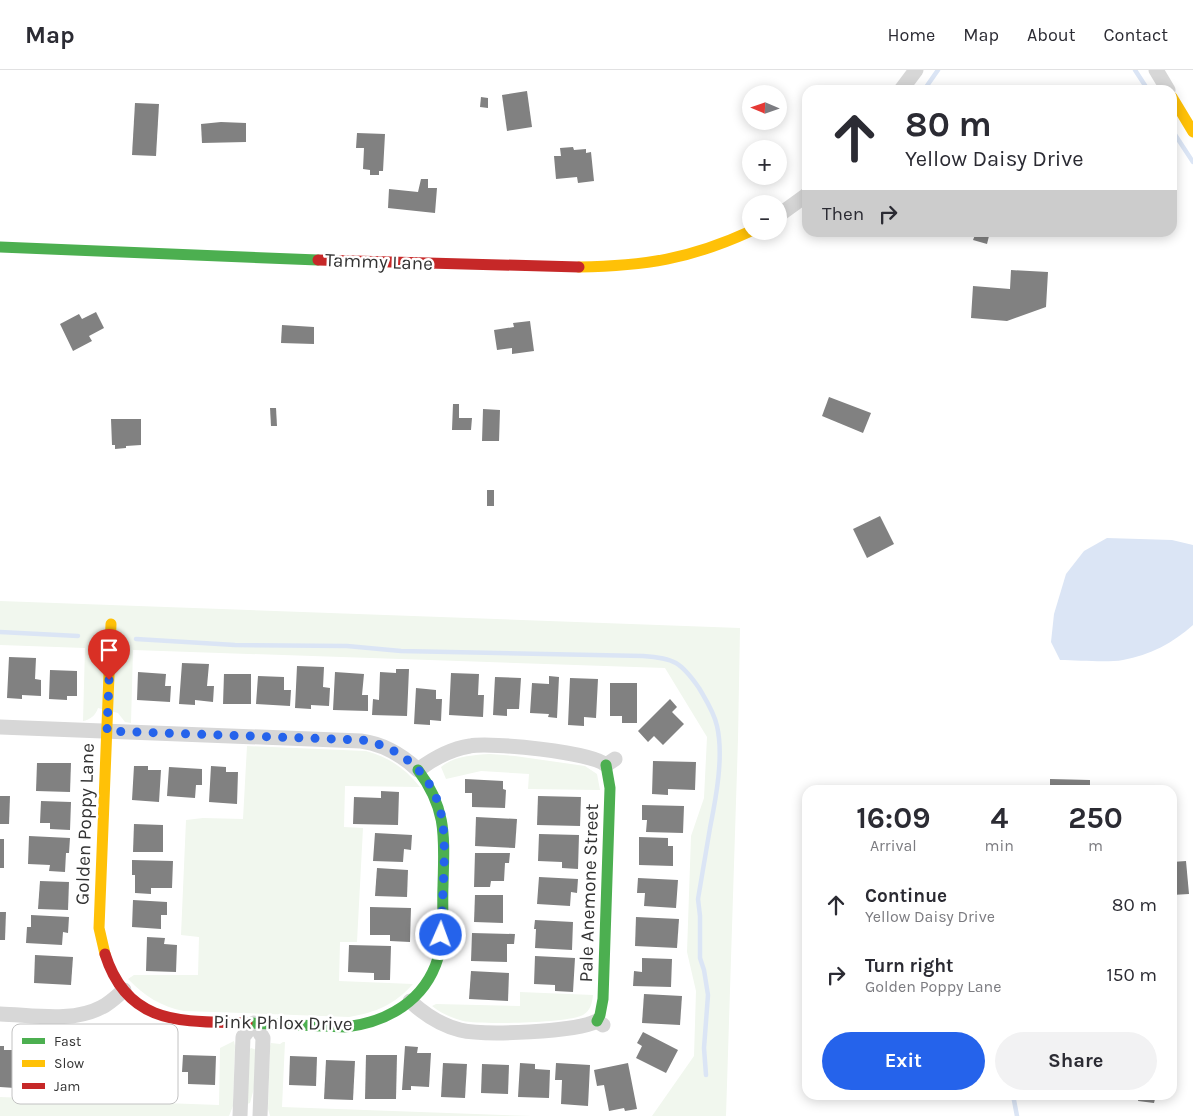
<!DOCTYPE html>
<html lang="en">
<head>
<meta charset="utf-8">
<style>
	body { margin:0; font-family:Karla,sans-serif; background:#f2f2f3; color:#2b2b33; height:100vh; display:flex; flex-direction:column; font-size:19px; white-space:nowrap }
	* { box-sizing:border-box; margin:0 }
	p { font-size:16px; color:#7c7c81 }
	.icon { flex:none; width:28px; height:28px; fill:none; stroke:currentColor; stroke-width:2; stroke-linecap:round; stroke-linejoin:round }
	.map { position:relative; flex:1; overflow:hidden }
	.details { position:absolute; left:802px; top:715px; width:375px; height:315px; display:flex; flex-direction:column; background:#fff; border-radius:15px; box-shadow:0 2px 12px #0003 }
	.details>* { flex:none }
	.hud { position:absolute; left:802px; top:15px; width:375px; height:152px; border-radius:15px; box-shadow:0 2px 12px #0003; background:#fff; color:#2b2b33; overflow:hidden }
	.needle { width:32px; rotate:272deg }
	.tools { position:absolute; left:742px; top:15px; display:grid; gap:10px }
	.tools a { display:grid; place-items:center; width:45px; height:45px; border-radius:50%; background:#fff; box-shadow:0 2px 12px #0003; font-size:25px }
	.pin { position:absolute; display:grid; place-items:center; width:42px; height:42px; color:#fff; margin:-51px -21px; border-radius:50% 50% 50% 0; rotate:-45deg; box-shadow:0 0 5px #0007 }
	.pin .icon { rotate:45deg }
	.me { position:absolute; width:55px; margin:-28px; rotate:2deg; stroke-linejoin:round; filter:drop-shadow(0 0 4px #0008) }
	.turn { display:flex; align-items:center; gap:18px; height:105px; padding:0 20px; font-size:22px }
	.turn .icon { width:65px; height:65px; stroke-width:2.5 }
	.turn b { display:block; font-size:35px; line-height:42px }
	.then { display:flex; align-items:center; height:48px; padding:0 20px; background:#0003; gap:10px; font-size:19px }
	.eta { display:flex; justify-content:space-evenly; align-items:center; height:85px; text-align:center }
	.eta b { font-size:30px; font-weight:700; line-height:35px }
	.cta { display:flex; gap:10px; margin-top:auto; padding:10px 20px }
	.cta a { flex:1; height:58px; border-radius:30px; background:#2563eb; color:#fff; font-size:20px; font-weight:700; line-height:58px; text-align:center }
	.cta a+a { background:#f2f2f3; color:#2b2b33 }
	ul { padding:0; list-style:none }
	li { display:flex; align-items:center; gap:15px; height:70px; padding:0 20px }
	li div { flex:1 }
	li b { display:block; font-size:19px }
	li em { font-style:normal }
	header { display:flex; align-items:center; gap:30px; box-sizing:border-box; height:70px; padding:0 25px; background:#fff; border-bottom:1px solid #e1e1e2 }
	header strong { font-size:24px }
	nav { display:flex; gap:28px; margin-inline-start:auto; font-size:18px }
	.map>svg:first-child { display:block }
	.green { fill:#f1f7ee }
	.water { fill:#dbe5f5 }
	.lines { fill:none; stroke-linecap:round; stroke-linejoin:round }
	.stream { stroke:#dbe5f5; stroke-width:4.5 }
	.building { fill:#818181 }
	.street { stroke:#d7d7d7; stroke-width:15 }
	.fast { stroke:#4caf50; stroke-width:11 }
	.slow { stroke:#ffc107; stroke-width:11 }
	.jam { stroke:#c62828; stroke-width:11 }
	.route { stroke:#2563eb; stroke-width:9; stroke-dasharray:0 16.2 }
	.labels { text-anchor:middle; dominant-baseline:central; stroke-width:5; stroke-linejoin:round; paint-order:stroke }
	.street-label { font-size:19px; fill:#333; stroke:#fff }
	.key { fill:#fff; stroke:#c2c2c2; stroke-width:1 }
	.key-label { font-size:14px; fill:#333 }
</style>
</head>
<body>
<header>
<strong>Map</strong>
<nav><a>Home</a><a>Map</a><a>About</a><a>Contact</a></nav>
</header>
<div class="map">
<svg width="1193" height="1046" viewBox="0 0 1193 1046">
	<rect width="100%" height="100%" fill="#fff"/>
	<g class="green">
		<path d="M0,531l740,27 -2,111 -12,377h-74l42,-60 2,-65 -9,-39 4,-116 13,-38 3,-61 -42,-69 -532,-18 -2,73 -6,-1 -7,-9 -20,-5c-2,7 -8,12 -15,13l2,-73 -85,-3z"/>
		<path d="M247,676l119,5c23,6 40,18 54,36l-75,-1 -1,41 19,1 -6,114h-17l-1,39 74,3c-19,21 -36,28 -64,33l-165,-6c-22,-4 -40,-15 -56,-32l6,-4h64l1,-38 -18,-2 5,-115 17,-2 40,1z"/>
		<path d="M490,684l25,2 70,10 12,8 3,16 -72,-1 1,-15 -48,-3 -35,8 -5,-12c13,-11 32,-12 49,-13z"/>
		<path d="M520,922l73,3c-1,8 -2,15 -10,20 -14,8 -102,10 -120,6 -11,-3 -23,-8 -31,-15l4,-2 84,2z"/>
		<path d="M234,971l1,5 -2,60 -4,10h-229v-19l219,8 1,-57z"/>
		<path d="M283,972h2l-3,65 250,9h-262l-2,-7 2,-63 1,-3 9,1z"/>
		<path d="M251,978l6,2 -3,38 -4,15 -3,1 2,-54z"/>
	</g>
	<path class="water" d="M1107,468l65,2 21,5v80c-20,18 -43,30 -70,35 -17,3 -44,0 -63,0l-9,-18 3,-28 12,-40 18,-23z"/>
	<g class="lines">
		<g class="stream">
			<path d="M1135,0l13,20"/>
			<path d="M924,20l14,-20"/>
			<path d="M1172,60l21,32"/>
			<path d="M0,562l78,4"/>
			<path d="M136,569l99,6 112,1 54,5 242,5c31,2 38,6 56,32 7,12 15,24 18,38 7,30 -1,72 -7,102 -4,24 -8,48 -12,71l2,17v42l4,12 4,25 -4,53 2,27"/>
			<path d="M1013,1025l4,21"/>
		</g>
	</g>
	<g class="building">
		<path d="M527,21l5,36 -25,4 -5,-36z"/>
		<path d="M481,27l7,1v10l-8,-1z"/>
		<path d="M135,33l24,1 -3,52 -24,-1z"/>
		<path d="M221,52l25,1v19l-44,1 -1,-19z"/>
		<path d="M357,63l28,1 -2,37h-4v4h-9v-5l-7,-1 1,-21h-8z"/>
		<path d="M573,77l1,3 12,-1v4l5,-1 3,29 -16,2 -1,-6 -21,2 -2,-23h7l-1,-8z"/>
		<path d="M421,109h7v9h9l-2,25 -47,-5 1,-19 29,3z"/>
		<path d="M969,162h21l-3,12 -14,-4 2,-5z"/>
		<path d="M1011,200l37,2 -2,35 -39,14 -36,-3 2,-32 37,3z"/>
		<path d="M96,242l8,16 -15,8 3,5 -19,10 -13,-27 19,-10 3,5z"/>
		<path d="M530,251l4,30 -22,3v-6l-15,2 -3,-20 20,-3 -1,-4z"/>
		<path d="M282,255l32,2v17l-33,-1z"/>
		<path d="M829,327l42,16 -8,20 -41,-17z"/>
		<path d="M453,334h6v14h13l-1,12h-19z"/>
		<path d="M270,338h6l1,18h-6z"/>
		<path d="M483,339l17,1 -1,31h-17z"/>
		<path d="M111,349h30v26l-15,1v2l-11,1v-4h-3z"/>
		<rect x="487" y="420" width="7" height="16"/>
		<path d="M880,446l14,28 -27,14 -14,-29z"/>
		<path d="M9,587l27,1 -1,21 6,1v16l-19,-1v4l-15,-1z"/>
		<path d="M182,593l27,1 -2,22h7l-1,16 -18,-2v5l-16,-1z"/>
		<path d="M297,596l27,1 -1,20 7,1 -1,18 -18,-1v4l-16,-1z"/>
		<path d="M396,599h13l-2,47 -35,-1 1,-16 6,1 1,-28 16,1z"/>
		<path d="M50,600l27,1v25h-10v4l-18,-1z"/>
		<path d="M138,602l28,2 -1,12h6l-1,16 -33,-2z"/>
		<path d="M335,602l29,2 -2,21h6v16l-35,-1z"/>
		<path d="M451,603l28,1 -1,21h6l-1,22 -34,-2z"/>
		<path d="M224,604h27v30h-28z"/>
		<path d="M258,606l26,1v13h7l-1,16 -34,-2z"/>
		<path d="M549,606l10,1 -2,41 -9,-1 1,-3 -19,-1 2,-30 17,1z"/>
		<path d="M495,607l26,1 -2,31h-12v7l-14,-1z"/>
		<path d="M570,608l28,1 -2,39 -12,-1v9l-16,-1z"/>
		<path d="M610,613h27v40h-15v-7h-12z"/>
		<path d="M416,618l20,2v9h6l-1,22 -11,-1v5l-16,-1z"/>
		<path d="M670,629l7,8 -5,5 12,12 -21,21 -9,-9 -6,6 -10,-11z"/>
		<path d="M653,691l43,1 -1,28 -27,-1v6l-16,-1z"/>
		<path d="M37,693h34l-1,29 -34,-1z"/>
		<path d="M134,696h14v4h13l-2,32 -27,-2z"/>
		<path d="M211,696l15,1v5h12l-1,32 -28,-2z"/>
		<path d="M169,697l33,2v16h-6l-1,13 -28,-2z"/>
		<path d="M465,709l38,2v8l3,1 -1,18 -33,-1v-14h-7z"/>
		<path d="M1050,709l40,1v10h-40z"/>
		<path d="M381,721l18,1 -1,33 -45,-1 1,-27 27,1z"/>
		<path d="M0,726h10l-1,28h-9z"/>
		<path d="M538,726l43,1 -1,29 -43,-1z"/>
		<path d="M41,731l30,1 -1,28 -20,-1v-6h-10z"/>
		<path d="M642,735l42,1 -1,27 -37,-1 1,-12h-5z"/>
		<path d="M476,747l41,2 -2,29 -40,-2z"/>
		<path d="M134,754l29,1v27h-30z"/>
		<path d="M375,763l37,2 -1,15 -7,-1 -1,13 -30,-1z"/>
		<path d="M539,764l40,1 -1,34 -16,-1v-6l-24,-1z"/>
		<path d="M29,766l41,2 -1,15h-3l-1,19 -16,-1 1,-6 -22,-1z"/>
		<path d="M639,767l29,1v8h5v20l-34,-1z"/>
		<rect x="0" y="769" width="4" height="29"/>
		<path d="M475,783h35l-1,10h-4l-1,18h-13l-1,6h-16z"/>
		<path d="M132,790l41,1 -1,27h-21v6l-16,-1v-18h-3z"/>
		<path d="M1186,791l3,33 -17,1v-33z"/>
		<path d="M377,798l31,2 -1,27 -32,-1z"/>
		<path d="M539,807l39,2 -1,14 -6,-1 -1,14 -33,-2z"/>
		<path d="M638,808l40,2 -2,28 -32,-2 1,-13h-8z"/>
		<path d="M40,811l29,1 -1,28 -30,-1z"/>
		<path d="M475,825h28v28l-29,-1z"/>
		<path d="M133,830l34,2v13h-6v14l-29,-2z"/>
		<path d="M370,837l41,1 -1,34 -20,-1v-6h-20z"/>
		<path d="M0,842h6l-1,28h-5z"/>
		<path d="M31,845l38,2 -1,16 -5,-1 -1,13 -36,-2 1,-16h4z"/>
		<path d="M636,847l43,2 -2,29 -42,-2z"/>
		<path d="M535,850l38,2 -1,28 -37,-2 1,-19h-2z"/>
		<path d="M472,863l43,1 -1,10h-7v18l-36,-1z"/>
		<path d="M147,867l18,1 -1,6 13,1 -1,27 -30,-1z"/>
		<path d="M349,875l42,1 -1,34h-16v-7l-26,-1z"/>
		<path d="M35,885l38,2 -2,28 -37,-2z"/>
		<path d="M535,886l40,2 -2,34 -18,-1v-6l-21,-1z"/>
		<path d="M642,888l30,1 -1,28 -38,-1 1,-15 8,1z"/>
		<path d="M471,901l38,2 -1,28 -39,-2z"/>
		<path d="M644,924l38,2 -2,29 -38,-2z"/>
		<path d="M643,962l35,18 -12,23 -30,-15 6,-12 -5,-3z"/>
		<path d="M0,976h4v4h19v16h-6l-2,22 -15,-1z"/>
		<path d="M405,976l13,1 -1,6h14l-2,34 -18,-1v4h-9z"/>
		<path d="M183,985l33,1 -1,29 -27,-1v-12h-6z"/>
		<path d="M366,985h31l-1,44h-31z"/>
		<path d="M290,986l27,1 -1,29 -27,-1z"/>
		<path d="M326,990l29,1 -2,39 -29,-1z"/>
		<path d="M443,993l24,1 -2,34 -24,-1z"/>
		<path d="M520,993l15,1v5l15,1 -1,28 -31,-1z"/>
		<path d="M556,993l34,2 -2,41 -27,-2 1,-24h-7z"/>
		<path d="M628,993l9,46 -12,2 -1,-3 -15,3 -5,-26 -7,1 -3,-16z"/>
		<path d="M482,994l27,1 -1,29 -27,-1z"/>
		<path d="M1077,1025h20v5l-20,-1z"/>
		<path d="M1139,1025h17l-2,8 -16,-2z"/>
	</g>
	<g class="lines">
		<g class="street">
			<path d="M1156,0l12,20"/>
			<path d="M901,20l15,-20"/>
			<path d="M779,145l29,-21"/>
			<path d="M0,657l361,14c23,3 41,14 57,29 16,-12 32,-21 52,-24 21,-4 122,6 136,19l9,-6"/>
			<path d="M410,931c14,13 30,24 50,29 25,6 115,2 137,-9l6,4"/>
			<path d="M0,944c33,1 72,9 102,-7 8,-4 15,-11 22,-17"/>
			<path d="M240,1046l3,-79 11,-14 9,15 -3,78"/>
		</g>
		<g class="fast">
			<path d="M0,177l318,13"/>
			<path d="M597,951l3,-6 3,-16 7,-211 -4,-23"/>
			<path d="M247,953l99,4c41,-5 79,-26 92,-69 7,-23 4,-48 5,-72 1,-47 5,-76 -25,-116"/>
		</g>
		<g class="slow">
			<path d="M1172,27l21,35"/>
			<path d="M579,197c66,-1 111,-8 172,-36"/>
			<path d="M105,884l-6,-26 12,-304"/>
		</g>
		<g class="jam">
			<path d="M318,190l261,7"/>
			<path d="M105,884c23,73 79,67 142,69"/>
		</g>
	</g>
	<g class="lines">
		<path class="route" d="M109,610l-2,51 255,9c17,3 34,10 48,22 35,30 35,66 34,108 -1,22 -2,44 -3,65"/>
	</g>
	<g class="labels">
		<g class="street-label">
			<text transform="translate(379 192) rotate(2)">Tammy Lane</text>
			<text transform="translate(85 754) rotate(-88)">Golden Poppy Lane</text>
			<text transform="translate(589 823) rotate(-88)">Pale Anemone Street</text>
			<text transform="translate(283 953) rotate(1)">Pink Phlox Drive</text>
		</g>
	</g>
	<rect x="12" y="954" width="166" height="80" rx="8" class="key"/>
	<rect x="22" y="968" width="23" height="6" fill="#4caf50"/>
	<rect x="22" y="990" width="23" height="7" fill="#ffc107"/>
	<rect x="22" y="1013" width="23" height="6" fill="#c62828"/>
	<g class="key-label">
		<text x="54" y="976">Fast</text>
		<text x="54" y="998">Slow</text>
		<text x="54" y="1021">Jam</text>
	</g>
</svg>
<div class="tools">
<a><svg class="needle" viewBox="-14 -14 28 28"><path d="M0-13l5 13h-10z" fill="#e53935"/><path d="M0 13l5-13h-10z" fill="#7c7c81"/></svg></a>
<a>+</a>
<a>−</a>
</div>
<div class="pin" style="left:109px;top:610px;background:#d93025"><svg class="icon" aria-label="arrive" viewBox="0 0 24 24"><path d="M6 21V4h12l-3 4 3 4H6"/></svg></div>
<svg class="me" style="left:441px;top:865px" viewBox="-20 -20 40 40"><circle r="17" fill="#2563eb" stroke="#fff" stroke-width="3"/><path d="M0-11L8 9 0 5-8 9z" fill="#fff"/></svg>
<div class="hud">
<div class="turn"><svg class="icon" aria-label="ahead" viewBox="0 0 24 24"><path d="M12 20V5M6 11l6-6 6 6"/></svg><div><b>80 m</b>Yellow Daisy Drive</div></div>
<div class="then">Then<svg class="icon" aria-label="right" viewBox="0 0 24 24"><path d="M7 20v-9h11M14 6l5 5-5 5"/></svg></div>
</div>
<section class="details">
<div class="eta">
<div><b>16:09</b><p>Arrival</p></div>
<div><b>4</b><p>min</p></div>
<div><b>250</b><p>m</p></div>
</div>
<ul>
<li><svg class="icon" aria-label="ahead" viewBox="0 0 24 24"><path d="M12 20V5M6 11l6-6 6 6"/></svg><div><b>Continue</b><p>Yellow Daisy Drive</p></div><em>80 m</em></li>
<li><svg class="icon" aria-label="right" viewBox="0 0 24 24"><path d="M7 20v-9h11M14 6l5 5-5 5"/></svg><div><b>Turn right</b><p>Golden Poppy Lane</p></div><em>150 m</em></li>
</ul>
<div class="cta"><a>Exit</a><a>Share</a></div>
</section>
</div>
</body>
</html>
